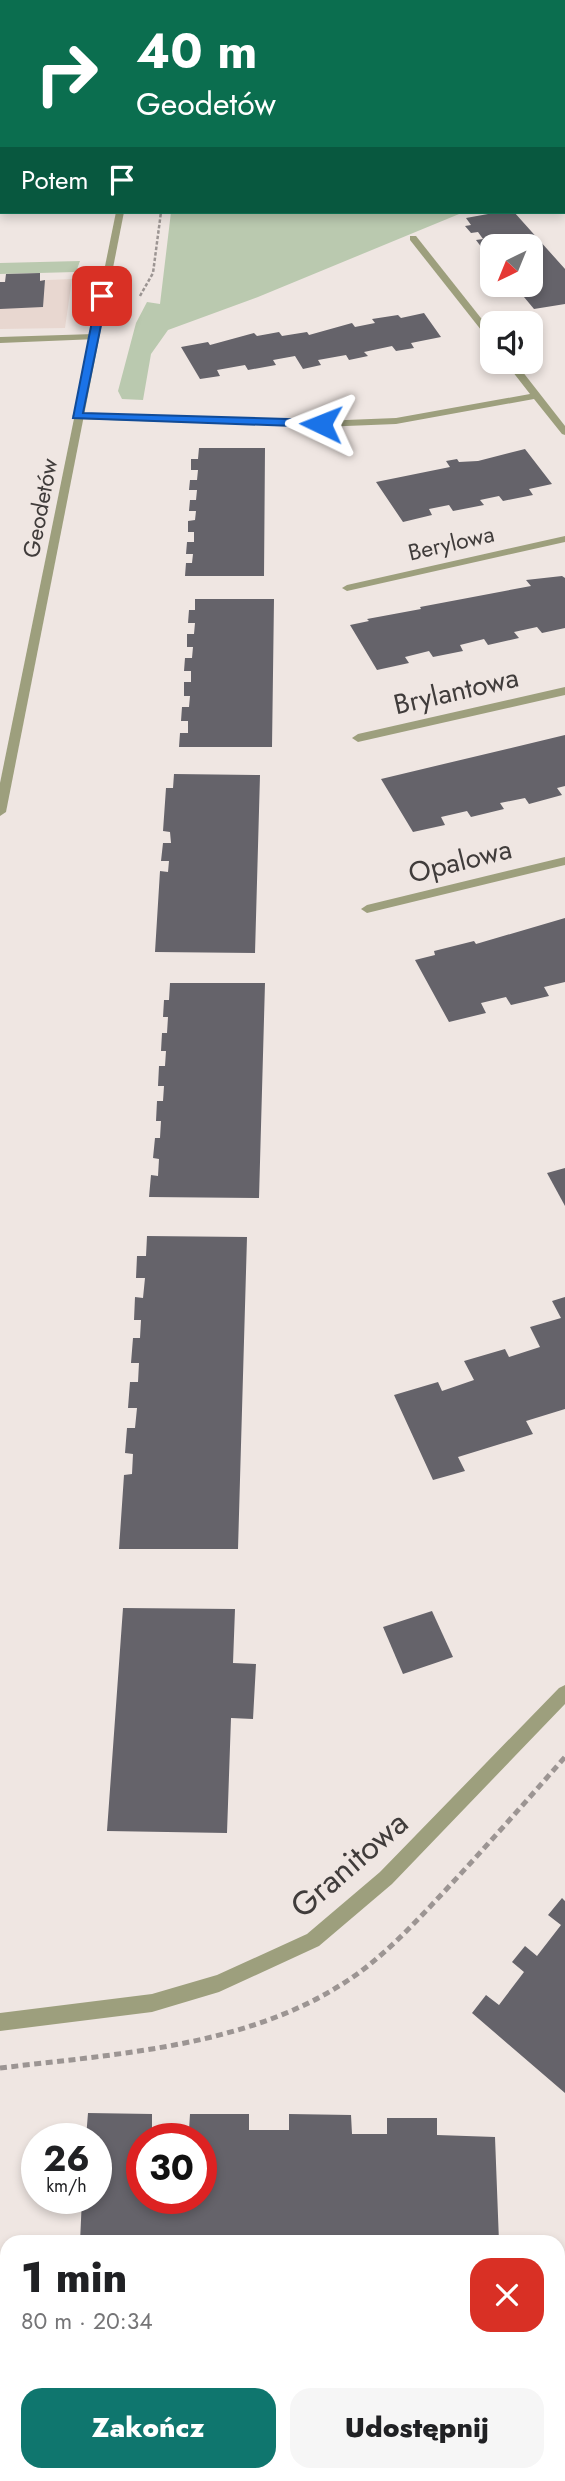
<!DOCTYPE html>
<html lang="pl">
<head>
<meta charset="utf-8">
<style>
	body { margin:0; font-family:Jost,sans-serif; background:#f6f6f6; color:#202124; height:100vh; display:flex; flex-direction:column; font-size:26px; white-space:nowrap }
	* { box-sizing:border-box; margin:0 }
	p { font-size:23px; color:#757577 }
	.icon { flex:none; width:38px; height:38px; fill:none; stroke:currentColor; stroke-width:2; stroke-linecap:round; stroke-linejoin:round }
	.map { position:relative; flex:1; overflow:hidden }
	.side { position:absolute; left:0px; top:2235px; width:565px; height:247px; display:flex; flex-direction:column; background:#fff; border-radius:21px 21px 0 0; box-shadow:0 4px 10px #0003 }
	.side>* { flex:none }
	.banner { position:absolute; left:0px; top:0px; width:565px; height:214px; box-shadow:0 4px 10px #0003; background:#0b6e4f; color:#fff; overflow:hidden }
	.needle { width:46px; rotate:223deg }
	.fabs { position:absolute; left:480px; top:234px; display:grid; gap:14px }
	.fabs a { display:grid; place-items:center; width:63px; height:63px; border-radius:14px; background:#fff; box-shadow:0 4px 10px #0003; font-size:35px }
	.speed { position:absolute; left:21px; top:2123px; display:flex; gap:14px; font-size:35px; font-weight:700; text-align:center }
	.speed>* { display:grid; place-content:center; width:91px; height:91px; border-radius:50%; background:#fff; box-shadow:0 4px 10px #0003; line-height:1 }
	.speed small { font-size:18px; font-weight:400 }
	.speed .limit { border:10px solid #d22; background:#fff; color:#111 }
	.pin { position:absolute; display:grid; place-items:center; width:60px; height:60px; color:#fff; margin:-30px; border-radius:14px; box-shadow:0 4px 10px #0006 }
	.me { position:absolute; width:77px; margin:-38px; rotate:272deg; stroke-linejoin:round; filter:drop-shadow(0 0 5px #0008) }
	.turn { display:flex; align-items:center; gap:24px; height:147px; padding:0 21px; font-size:32px }
	.turn .icon { width:91px; height:91px; stroke-width:2.5 }
	.turn b { display:block; font-size:49px; line-height:60px }
	.then { display:flex; align-items:center; height:66px; padding:0 21px; background:#0003; gap:14px; font-size:26px }
	.round { display:grid; place-items:center; flex:none; width:74px; height:74px; border-radius:21px; background:#f6f6f6 }
	.overview { display:flex; align-items:center; justify-content:space-between; height:119px; padding:0 21px }
	h1 { font-size:42px; font-weight:800; line-height:52px }
	.cta { display:flex; gap:14px; margin-top:auto; padding:14px 21px }
	.cta a { flex:1; height:80px; border-radius:21px; background:#0f766e; color:#fff; font-size:28px; font-weight:800; line-height:80px; text-align:center }
	.cta a+a { background:#f6f6f6; color:#202124 }
	.map>svg:first-child { display:block }
	.built { fill:#e8d7d0 }
	.green { fill:#bac9af }
	.building { fill:#65636a; fill-rule:evenodd }
	.lines { fill:none; stroke-linecap:round; stroke-linejoin:round }
	.path-far1 { stroke:#9c9593; stroke-width:2.5; stroke-dasharray:3.5 2; stroke-linecap:butt }
	.path { stroke:#9c9593; stroke-width:5; stroke-dasharray:7 4.5; stroke-linecap:butt }
	.minor { fill:#9d9f7d; fill-rule:evenodd }
	.tertiary { fill:#9d9f7d; fill-rule:evenodd }
	.route { fill:#1a73e8; stroke:#114b97; stroke-width:2 }
	.labels { text-anchor:middle; dominant-baseline:central; stroke-width:7; stroke-linejoin:round; paint-order:stroke }
	.far-street-label { font-size:23px; fill:#403c3b; stroke:#efe6e2 }
	.street-label { font-size:28px; fill:#403c3b; stroke:#efe6e2 }
	.near-street-label { font-size:33px; fill:#403c3b; stroke:#efe6e2 }
</style>
</head>
<body>
<div class="map">
<svg width="565" height="2481" viewBox="0 0 565 2481">
	<rect width="100%" height="100%" fill="#efe6e2"/>
	<path class="built" d="M72,279l-7,49 -65,1v-47z"/>
	<g class="green">
		<path d="M416,0h149v171l-1,-169h-155z"/>
		<path d="M171,212h293l-206,85 -90,33 -17,24 -8,46 -21,-1 -4,-8 18,-68 11,-21 13,2z"/>
		<path d="M80,261l-4,11 -76,2v-11z"/>
	</g>
	<g class="building">
		<path d="M499,212h15l51,57v35l-31,5 -20,-24h16v-38l-48,1 -6,-8 7,-1 -5,-7 -7,1 -6,-7 6,-1 -5,-7z"/>
		<path d="M40,273v8l5,-1 -2,27 -43,2v-27h5l1,-8z"/>
		<path d="M424,313l17,24 -30,6 3,5 -18,3 -4,-5 -28,6 4,4 -19,4 -3,-5 -28,5 3,5 -18,4 -8,-13 -22,4 3,5 -28,5 -3,-5 -28,5 3,6 -20,3 -19,-32 27,-5 2,3 44,-12 3,3 22,-4 3,4 25,-4 2,3 43,-12 3,4 20,-4 -3,-4 26,-4 3,3z"/>
		<path d="M199,448h66l-1,128h-79l1,-13h6l1,-9h-7l1,-12h7v-10h-6v-11l7,-1 1,-9h-7l1,-11h6l1,-10h-8l1,-10h7l1,-10h-7v-11h7z"/>
		<path d="M525,449l27,35 -23,5 4,6 -30,6 -4,-5 -19,4 4,5 -31,6 -4,-6 -20,4 3,6 -29,7 -27,-40 74,-15 -4,-6 11,-2 2,3 19,-1z"/>
		<path d="M562,576l3,2v50l-23,5 -5,-6 -23,5 5,6 -31,7 -4,-6 -24,6 3,6 -30,6 -4,-6 -24,6 4,6 -32,7 -27,-45 19,-4 -2,-2 54,-10 -1,-2 111,-21 -5,-6z"/>
		<path d="M195,599h79l-2,148h-93l1,-14h8v-12h-7l1,-14h7l1,-11h-6v-14h7v-11h-7l1,-13h7l1,-11h-6v-13h7l1,-11h-7l1,-13h6z"/>
		<path d="M565,735v51l-8,2 5,7 -33,9 -4,-6 -25,5 4,6 -33,8 -4,-6 -26,6 4,8 -32,7 -32,-53z"/>
		<path d="M174,774l86,1 -5,178 -100,-1 5,-81 8,1 1,-11h-8l2,-18h8l-1,-11 -7,-1 3,-43h7z"/>
		<path d="M565,918v64l-21,5 5,9 -38,9 -5,-8 -25,6 5,10 -37,9 -34,-62 20,-5 -1,-4 40,-10 2,3z"/>
		<path d="M170,983h95l-6,215 -110,-1 2,-22 7,1 1,-17 -6,-1 2,-20h5l1,-17h-5l1,-20h6l1,-15h-6l1,-20h6l1,-15h-5l1,-18h5l1,-16h-5l1,-17h5z"/>
		<path d="M565,1168v38l-18,-33z"/>
		<path d="M147,1236l100,1 -9,312h-119l5,-74 8,-1 1,-20 -8,-1 2,-25h8l2,-20h-9l2,-26h8l1,-19h-8l2,-25h7l1,-18h-7l1,-23 8,1 2,-20h-9l1,-22h9z"/>
		<path d="M565,1297v112l-39,12 7,13 -75,23 7,14 -32,9 -39,-85 44,-13 4,9 32,-11 -10,-19 41,-12 4,8 31,-10 -10,-20 31,-9 -9,-17z"/>
		<path d="M123,1608l112,1 -2,54 23,1 -3,55 -22,-1 -4,115 -120,-2z"/>
		<path d="M432,1611l21,46 -50,17 -20,-47z"/>
		<path d="M562,1898l3,3v192l-93,-80 14,-18 13,10 25,-33 -12,-10 13,-16 12,10 24,-31 -13,-10z"/>
		<path d="M88,2113l64,1v14l37,2 1,-16h59v16h40v-16l62,1 1,19h35v-16h50v17l58,2 4,105h-419l2,-44h14v-60h-10zM142,2138h59v60h-59z"/>
		<path d="M558,2446l7,6v29h-53l4,-7h42z"/>
	</g>
	<g class="lines">
		<path class="path-far1" d="M140,296l13,-23 8,-61"/>
		<path class="path" d="M0,2068c116,-14 247,-21 347,-87 35,-23 65,-55 94,-86 42,-45 83,-91 124,-138"/>
		<g class="minor">
			<rect x="0" y="164" width="2" height="4"/>
			<path d="M410,236h6l76,96v9l-3,-1 -79,-100z"/>
			<path d="M94,334l3,1v4l-97,4v-6z"/>
			<path d="M505,362h10l50,64v9l-3,-1 -28,-35 -138,25 -75,3 -244,-8 -5,-3 5,-3 244,8 75,-3 134,-24z"/>
			<path d="M565,536v6l-218,49 -5,-3 5,-3z"/>
			<path d="M565,687v8l-207,47 -6,-4 6,-4z"/>
			<path d="M565,857v8l-198,48 -6,-4 6,-4z"/>
			<path d="M565,1685v19l-173,180 -73,62 -100,46 -67,20 -152,19v-18l152,-19 65,-19 90,-41 73,-62 179,-184z"/>
		</g>
		<g class="tertiary">
			<rect x="156" y="0" width="8" height="2"/>
			<path d="M116,212h8l-118,600 -6,4v-33z"/>
		</g>
	</g>
	<path class="route" d="M102,293l5,3 -24,117 238,7 5,4 -5,3 -248,-9 24,-122z"/>
	<g class="labels">
		<g class="far-street-label">
			<text transform="translate(40 508) rotate(-79)">Geodetów</text>
			<text transform="translate(451 543) rotate(-13)">Berylowa</text>
		</g>
		<g class="street-label">
			<text transform="translate(456 691) rotate(-13)">Brylantowa</text>
			<text transform="translate(460 861) rotate(-14)">Opalowa</text>
		</g>
		<g class="near-street-label">
			<text transform="translate(349 1864) rotate(-41)">Granitowa</text>
		</g>
	</g>
</svg>
<div class="fabs">
<a><svg class="needle" viewBox="-14 -14 28 28"><path d="M0-13l5 13h-10z" fill="#e53935"/><path d="M0 13l5-13h-10z" fill="#757577"/></svg></a>
<a><svg class="icon" aria-label="sound" viewBox="0 0 24 24"><path d="M4 9h4l5-4v14l-5-4H4zM17 9q2 3 0 6"/></svg></a>
</div>
<div class="speed"><div>26<small>km/h</small></div><div class="limit">30</div></div>
<div class="pin" style="left:102px;top:296px;background:#d93025"><svg class="icon" aria-label="arrive" viewBox="0 0 24 24"><path d="M6 21V4h12l-3 4 3 4H6"/></svg></div>
<svg class="me" style="left:321px;top:424px" viewBox="-20 -20 40 40"><path d="M0-17L14 15 0 8-14 15z" fill="#1a73e8" stroke="#fff" stroke-width="4"/></svg>
<div class="banner">
<div class="turn"><svg class="icon" aria-label="right" viewBox="0 0 24 24"><path d="M7 20v-9h11M14 6l5 5-5 5"/></svg><div><b>40 m</b>Geodetów</div></div>
<div class="then">Potem<svg class="icon" aria-label="arrive" viewBox="0 0 24 24"><path d="M6 21V4h12l-3 4 3 4H6"/></svg></div>
</div>
<section class="side">
<div class="overview"><div><h1>1 min</h1><p>80 m · 20:34</p></div><a class="round" style="background:#d93025;color:#fff"><svg class="icon" aria-label="close" viewBox="0 0 24 24"><path d="M6 6l12 12M18 6L6 18"/></svg></a></div>
<div class="cta"><a>Zakończ</a><a>Udostępnij</a></div>
</section>
</div>
</body>
</html>
